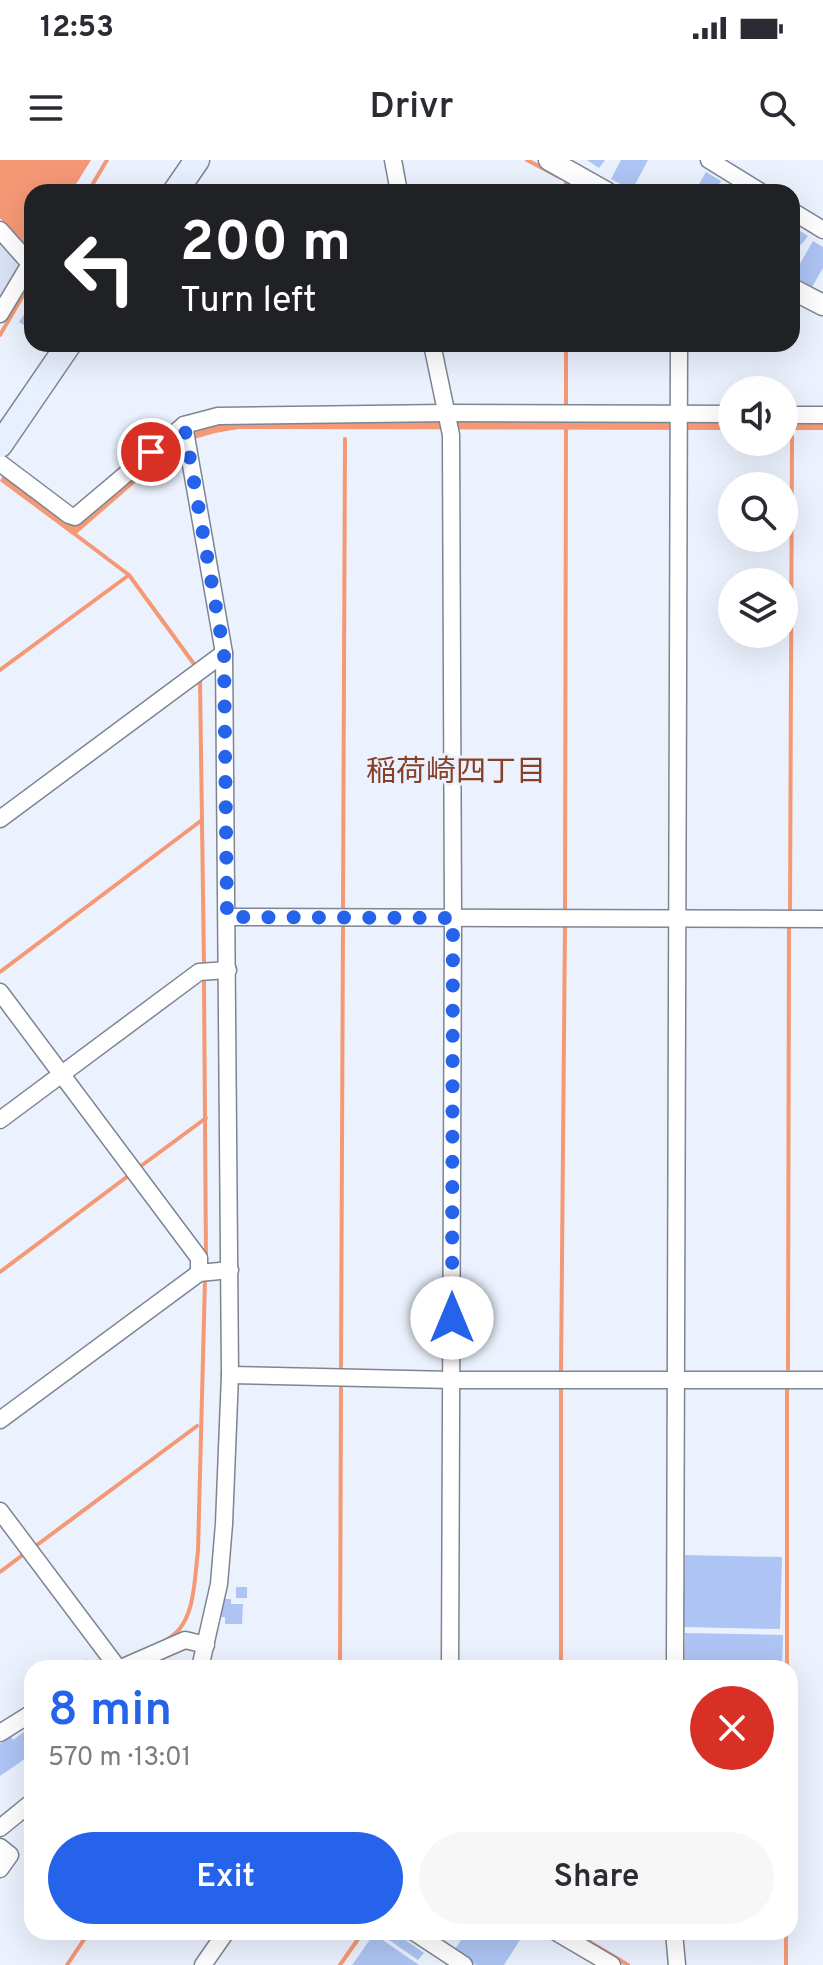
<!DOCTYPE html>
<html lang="en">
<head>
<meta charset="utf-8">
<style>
	body { margin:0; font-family:Overpass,"Noto Sans JP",sans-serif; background:#f7f7f7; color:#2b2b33; height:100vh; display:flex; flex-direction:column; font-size:30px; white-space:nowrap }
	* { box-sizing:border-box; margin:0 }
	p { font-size:26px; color:#7c7c81 }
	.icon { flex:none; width:44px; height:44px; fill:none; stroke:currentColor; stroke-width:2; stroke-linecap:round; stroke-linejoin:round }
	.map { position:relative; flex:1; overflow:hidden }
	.details { position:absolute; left:24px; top:1500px; width:774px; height:280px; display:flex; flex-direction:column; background:#fff; border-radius:24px; box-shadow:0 8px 32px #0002 }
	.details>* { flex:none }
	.banner { position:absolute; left:24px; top:24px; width:776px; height:168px; border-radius:24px; box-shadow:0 8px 32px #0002; background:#202124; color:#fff; overflow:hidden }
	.fabs { position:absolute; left:718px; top:216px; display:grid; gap:16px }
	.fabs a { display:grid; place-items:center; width:80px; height:80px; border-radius:50%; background:#fff; box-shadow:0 8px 32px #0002; font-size:40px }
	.pin { position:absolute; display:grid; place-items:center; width:68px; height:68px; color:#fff; margin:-34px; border:4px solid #fff; border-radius:50%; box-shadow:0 2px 8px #0007 }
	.me { position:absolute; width:88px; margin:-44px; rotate:0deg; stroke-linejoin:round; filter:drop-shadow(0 0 6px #0008) }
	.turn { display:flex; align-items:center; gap:28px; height:168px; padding:0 24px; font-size:36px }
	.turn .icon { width:104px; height:104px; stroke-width:2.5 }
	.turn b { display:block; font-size:56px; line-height:68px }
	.round { display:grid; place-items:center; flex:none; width:84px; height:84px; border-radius:42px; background:#f7f7f7 }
	.head { display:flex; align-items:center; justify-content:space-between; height:136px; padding:0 24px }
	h1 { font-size:48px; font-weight:600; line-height:60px; color:#2563eb }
	.action { display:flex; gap:16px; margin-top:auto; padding:16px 24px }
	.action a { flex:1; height:92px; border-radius:48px; background:#2563eb; color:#fff; font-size:32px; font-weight:600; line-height:92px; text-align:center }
	.action a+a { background:#f7f7f7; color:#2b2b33 }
	.status { display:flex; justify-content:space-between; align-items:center; height:56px; padding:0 40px; background:#fff; direction:ltr }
	.status svg { height:22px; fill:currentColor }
	header { display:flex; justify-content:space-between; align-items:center; height:104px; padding:0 24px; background:#fff; font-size:36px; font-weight:600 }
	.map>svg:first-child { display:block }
	.built { fill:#d9e2f4 }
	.water { fill:#f59876 }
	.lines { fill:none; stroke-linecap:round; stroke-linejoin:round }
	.stream { stroke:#f59876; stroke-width:4 }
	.building { fill:#adc4f4 }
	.minor-casing { stroke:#7d8492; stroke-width:19 }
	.tertiary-casing { stroke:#7d8492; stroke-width:23 }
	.secondary-casing { stroke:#7d8492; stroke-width:27 }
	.minor { stroke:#fff; stroke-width:16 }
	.tertiary { stroke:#fff; stroke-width:20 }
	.secondary { stroke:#e8effe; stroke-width:24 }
	.route { stroke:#2563eb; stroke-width:14; stroke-dasharray:0 25.2 }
	.labels { text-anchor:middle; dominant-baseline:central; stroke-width:6; stroke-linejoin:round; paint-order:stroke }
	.neighbourhood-label { font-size:30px; fill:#864229; stroke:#ebf2fe }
</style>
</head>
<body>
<div class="status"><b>12:53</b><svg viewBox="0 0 49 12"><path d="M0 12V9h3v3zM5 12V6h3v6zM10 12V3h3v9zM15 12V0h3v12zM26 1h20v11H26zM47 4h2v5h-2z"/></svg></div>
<header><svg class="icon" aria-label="menu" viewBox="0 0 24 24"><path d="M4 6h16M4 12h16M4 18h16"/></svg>Drivr<svg class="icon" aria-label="search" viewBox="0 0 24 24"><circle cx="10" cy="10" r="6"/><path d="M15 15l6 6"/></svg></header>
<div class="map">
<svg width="823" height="1805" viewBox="0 0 823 1805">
	<rect width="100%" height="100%" fill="#ebf2fe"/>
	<path class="built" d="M0,78l21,24 1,7 -22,38z"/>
	<g class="water">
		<path d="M0,0h91l-20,32h-39v50l-6,5 -26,-29z"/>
		<path d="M241,260l491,1v9l-493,-1 -24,4 -34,10 -107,93 -74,-55 4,-8 70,53 106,-92 16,-8z"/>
		<rect x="784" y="261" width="39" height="9"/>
	</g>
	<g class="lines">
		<g class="stream">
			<path d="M527,0l34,18"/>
			<path d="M566,21v11"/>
			<path d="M88,32l19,-32"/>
			<path d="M0,175l32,-55"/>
			<path d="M566,184v61"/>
			<path d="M76,375l53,40 65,89"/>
			<path d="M0,510l129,-95"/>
			<path d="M200,521l4,283"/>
			<path d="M343,749l2,-470"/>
			<path d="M565,751l1,-486"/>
			<path d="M790,754l2,-478"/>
			<path d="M0,812l202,-152"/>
			<path d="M204,822l2,277"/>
			<path d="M141,1006l65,-48"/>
			<path d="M0,1112l128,-96"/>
			<path d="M341,1207l2,-443"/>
			<path d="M788,1209l1,-443"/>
			<path d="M561,1212l4,-447"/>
			<path d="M561,1226v282"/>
			<path d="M37,1385l160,-119"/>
			<path d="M0,1412l24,-18"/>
			<path d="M166,1480c30,-15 28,-60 32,-89l7,-271"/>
			<path d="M340,1508l1,-286"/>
			<path d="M787,1508v-282"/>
			<path d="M400,1772l11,7"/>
			<path d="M573,1772l55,33"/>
			<path d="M67,1805l22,-33"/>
			<path d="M340,1805l23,-33"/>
			<path d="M786,1805v-33"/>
		</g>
	</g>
	<g class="building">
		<path d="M587,0h18l-6,8z"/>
		<path d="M621,0h27l-16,30 -21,-11z"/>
		<path d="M706,12l15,9 -7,11h-6l-10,-6z"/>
		<path d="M792,66l16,10 -7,9 -9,-6z"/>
		<path d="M813,81l10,6v21l-11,19 -19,-11z"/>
		<path d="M32,142v28l-13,-8z"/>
		<path d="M685,1395l97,2 -2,72 -97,-2z"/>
		<rect x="236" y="1427" width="11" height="11"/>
		<path d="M221,1439h10v5h12l-1,20h-17v-7h-5z"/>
		<path d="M685,1473l98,2 -1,33h-98z"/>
		<path d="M86,1499l6,9h-9l-4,-4z"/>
		<path d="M25,1571l7,11v12l-32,22v-32l11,-8 2,4z"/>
		<path d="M394,1772l30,21 -6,7 -29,-20z"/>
		<path d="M466,1772h59l-21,33h-28l-22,-14z"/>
		<path d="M374,1774l45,31h-67z"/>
	</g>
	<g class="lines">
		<g class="minor-casing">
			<g id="minor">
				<path d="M393,0l6,32"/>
				<path d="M709,0l52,32"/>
				<path d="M792,51l31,19"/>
				<path d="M0,70l32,36"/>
				<path d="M0,154l30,-50"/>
				<path d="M432,184l19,91 2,483 -3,750"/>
				<path d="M784,255h39"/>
				<path d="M184,265l40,228 6,722 -6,149 -5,60 -19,84"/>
				<path d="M0,303l69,52 6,2 109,-92 34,-9 228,-3 286,1"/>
				<path d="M0,659l224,-166"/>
				<path d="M227,757l596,2"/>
				<path d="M0,832l199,266v15"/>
				<path d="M0,960l199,-148 29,-2"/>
				<path d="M230,1215l221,5h372"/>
				<path d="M0,1260l199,-147 31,-3"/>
				<path d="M0,1351l118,157"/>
				<path d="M121,1508l64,-28 21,5"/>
				<path d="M675,1508l4,-1324"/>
				<path d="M0,1573l32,-20"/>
				<path d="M0,1668l32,-26"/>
				<path d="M0,1687l10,8 -10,14"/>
				<path d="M414,1772l50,33"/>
				<path d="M556,1772l56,33"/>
				<path d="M674,1772l3,33"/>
				<path d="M203,1805l23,-33"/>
			</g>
		</g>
		<g class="tertiary-casing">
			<g id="tertiary">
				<path d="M549,0l57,32"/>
				<path d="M792,129l31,16"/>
			</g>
		</g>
		<g class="secondary-casing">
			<g id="secondary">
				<path d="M175,32l22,-32"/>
				<path d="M0,285l69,-101"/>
			</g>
		</g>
		<use href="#minor" class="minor"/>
		<use href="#tertiary" class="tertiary"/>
		<use href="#secondary" class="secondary"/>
	</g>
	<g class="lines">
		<path class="route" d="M151,292l33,-27 40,228 3,264 226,1 -1,400"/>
	</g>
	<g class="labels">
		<g class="neighbourhood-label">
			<text x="456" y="613">稲荷崎四丁目</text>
		</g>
	</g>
</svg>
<div class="fabs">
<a><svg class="icon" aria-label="sound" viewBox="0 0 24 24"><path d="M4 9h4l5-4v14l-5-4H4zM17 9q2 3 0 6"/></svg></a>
<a><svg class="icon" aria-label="search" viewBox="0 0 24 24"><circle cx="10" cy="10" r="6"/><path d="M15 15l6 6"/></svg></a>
<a><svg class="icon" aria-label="layers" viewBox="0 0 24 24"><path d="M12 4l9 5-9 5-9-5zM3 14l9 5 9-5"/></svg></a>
</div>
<div class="pin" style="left:151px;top:292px;background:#d93025"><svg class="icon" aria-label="arrive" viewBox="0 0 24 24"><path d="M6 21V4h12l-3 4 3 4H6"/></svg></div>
<svg class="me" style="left:452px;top:1158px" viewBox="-20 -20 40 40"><circle r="19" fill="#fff"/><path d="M0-13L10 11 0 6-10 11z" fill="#2563eb"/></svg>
<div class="banner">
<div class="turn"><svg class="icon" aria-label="left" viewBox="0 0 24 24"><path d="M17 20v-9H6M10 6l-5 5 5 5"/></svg><div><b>200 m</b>Turn left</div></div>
</div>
<section class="details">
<div class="head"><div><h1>8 min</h1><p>570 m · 13:01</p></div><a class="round" style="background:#d93025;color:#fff"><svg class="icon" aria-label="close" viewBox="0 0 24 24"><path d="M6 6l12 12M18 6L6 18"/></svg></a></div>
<div class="action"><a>Exit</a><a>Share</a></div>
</section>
</div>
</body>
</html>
